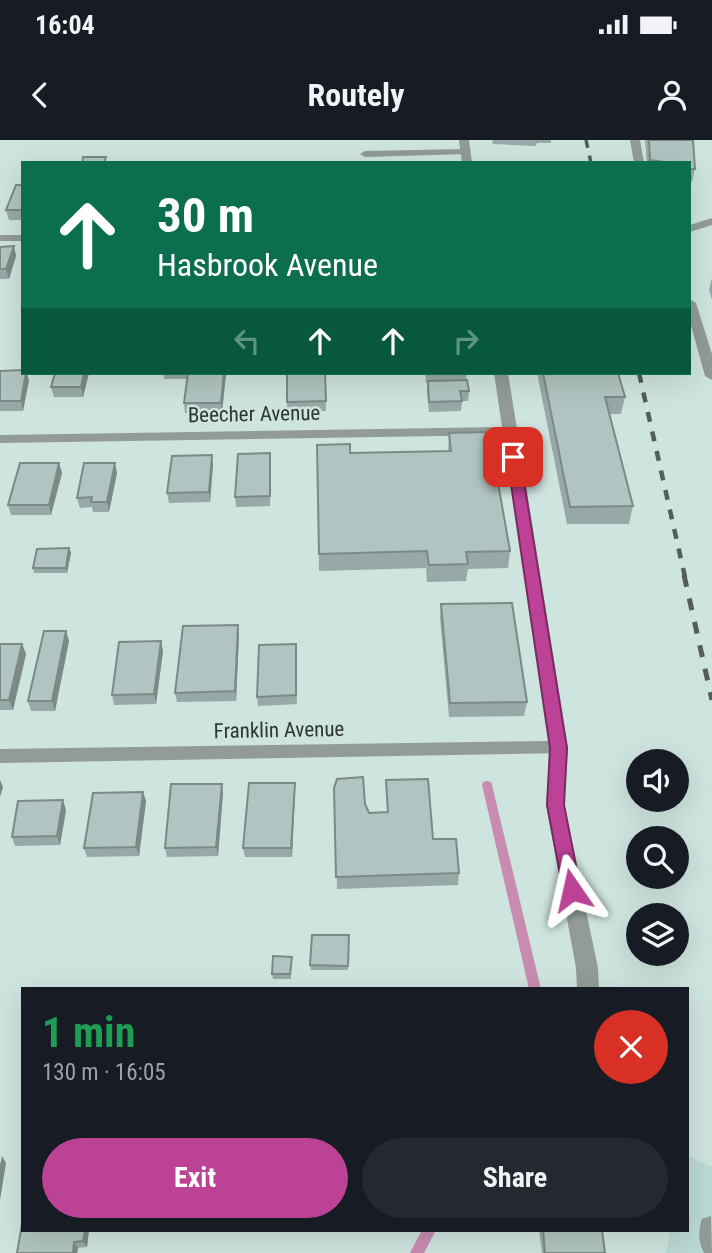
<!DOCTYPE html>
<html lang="en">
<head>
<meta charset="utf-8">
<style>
	body { margin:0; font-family:"Roboto Condensed",sans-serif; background:#242831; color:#f1f3f6; height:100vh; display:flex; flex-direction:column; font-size:26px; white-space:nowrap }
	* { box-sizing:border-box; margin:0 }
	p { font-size:23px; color:#9ea1a6 }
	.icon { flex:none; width:38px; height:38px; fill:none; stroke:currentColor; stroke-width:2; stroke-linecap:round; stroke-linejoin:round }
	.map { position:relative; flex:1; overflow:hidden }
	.details { position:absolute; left:21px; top:847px; width:668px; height:245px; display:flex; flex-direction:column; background:#171b24; border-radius:0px; box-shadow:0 7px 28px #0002 }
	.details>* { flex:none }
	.hud { position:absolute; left:21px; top:21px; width:670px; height:214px; border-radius:0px; box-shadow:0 7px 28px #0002; background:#0b6e4f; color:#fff; overflow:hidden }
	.fabs { position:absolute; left:626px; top:609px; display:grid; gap:14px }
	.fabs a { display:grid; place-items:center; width:63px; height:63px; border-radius:50%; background:#171b24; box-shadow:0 7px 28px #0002; font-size:35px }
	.pin { position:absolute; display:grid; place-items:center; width:60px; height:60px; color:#fff; margin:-30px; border-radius:14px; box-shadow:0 4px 10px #0006 }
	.me { position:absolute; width:77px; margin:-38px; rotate:349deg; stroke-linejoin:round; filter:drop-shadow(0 0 5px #0008) }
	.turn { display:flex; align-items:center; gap:24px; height:147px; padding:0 21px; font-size:32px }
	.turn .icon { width:91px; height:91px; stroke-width:2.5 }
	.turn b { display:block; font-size:49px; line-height:60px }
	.lanes { display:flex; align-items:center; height:66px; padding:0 21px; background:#0003; justify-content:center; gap:35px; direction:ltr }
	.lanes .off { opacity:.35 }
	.round { display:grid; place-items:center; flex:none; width:74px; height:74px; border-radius:37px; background:#242831 }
	.summary { display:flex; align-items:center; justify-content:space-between; height:119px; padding:0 21px }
	h1 { font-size:42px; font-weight:700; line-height:52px; color:#1e9e55 }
	.button { display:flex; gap:14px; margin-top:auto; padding:14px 21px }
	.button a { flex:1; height:80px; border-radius:42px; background:#bc4296; color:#fff; font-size:28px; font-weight:700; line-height:80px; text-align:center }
	.button a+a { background:#242831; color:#f1f3f6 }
	.status { display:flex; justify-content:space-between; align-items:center; height:49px; padding:0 35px; background:#171b24; direction:ltr }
	.status svg { height:19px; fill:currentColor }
	header { display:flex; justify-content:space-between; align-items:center; height:91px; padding:0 21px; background:#171b24; font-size:32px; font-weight:700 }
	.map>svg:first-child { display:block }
	.built { fill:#bbdad3 }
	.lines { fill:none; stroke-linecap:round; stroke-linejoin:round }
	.stream { fill:#c98cb1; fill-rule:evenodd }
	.service { fill:#929b98; fill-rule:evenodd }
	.minor { fill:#929b98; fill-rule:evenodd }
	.rail-far2 { stroke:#525e5b; stroke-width:3.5; stroke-dasharray:8 8; stroke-linecap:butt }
	.rail-far1 { stroke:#525e5b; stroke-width:4.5; stroke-dasharray:10 10; stroke-linecap:butt }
	.rail { stroke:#525e5b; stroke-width:5; stroke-dasharray:12 12; stroke-linecap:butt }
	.wall { fill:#97a9a6 }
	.shaded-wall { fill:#7b8a87 }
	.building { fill:#b0c5c1; stroke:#7b8a87; stroke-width:2 }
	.route { fill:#bc4296; stroke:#7a2b62; stroke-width:2 }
	.labels { text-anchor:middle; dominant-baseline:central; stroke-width:5; stroke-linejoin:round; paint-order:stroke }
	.street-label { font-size:21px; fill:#2d3634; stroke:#cee4df }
</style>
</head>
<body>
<div class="status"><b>16:04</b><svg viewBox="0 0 49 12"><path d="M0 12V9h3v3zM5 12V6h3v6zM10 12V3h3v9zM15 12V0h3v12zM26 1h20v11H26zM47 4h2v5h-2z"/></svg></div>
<header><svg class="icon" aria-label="back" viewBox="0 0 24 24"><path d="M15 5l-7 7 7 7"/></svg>Routely<svg class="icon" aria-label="person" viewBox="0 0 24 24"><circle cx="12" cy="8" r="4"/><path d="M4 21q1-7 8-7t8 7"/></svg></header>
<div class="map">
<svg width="712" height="1113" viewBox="0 0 712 1113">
	<rect width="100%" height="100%" fill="#cee4df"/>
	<path class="built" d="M688,1016l24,11v86h-46l4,-23h18z"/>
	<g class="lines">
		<g class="stream">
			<path d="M487,641l4,1 1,3 49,204h-12l-47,-204 1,-3z"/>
			<path d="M422,1090h14l-12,23h-14z"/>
		</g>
		<g class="service">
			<path d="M630,0h10l4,23h-10z"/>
			<path d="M465,9l4,1v4l-104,3 -5,-3 5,-3z"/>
			<path d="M712,78v7l-22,7v-7z"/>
			<path d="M690,159l6,4 16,51v26l-7,-4 -15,-54z"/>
			<path d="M559,601l6,2 3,5 -4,57 34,163 1,21h-22l-1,-21 -30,-163 4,-57 3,-5z"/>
			<path d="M711,1076l1,37h-8c-6,-11 -6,-22 -2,-34z"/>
		</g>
		<g class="minor">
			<path d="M459,0h10l3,23h-10z"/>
			<rect x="0" y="95" width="23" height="6"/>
			<path d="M494,233h14l60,375 -3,5 -565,10v-14l549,-8 -45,-306 -504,8v-8l502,-8z"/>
		</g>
		<path class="rail-far2" d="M586,0l5,23"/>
		<path class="rail-far1" d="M639,233l46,204"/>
		<path class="rail" d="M684,435l28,125"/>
	</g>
	<g class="wall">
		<path d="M492,0h59v3h-14l-1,3 -43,-2z"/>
		<path d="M645,0h48l2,29 -3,13h-2v-19h-43z"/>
		<path d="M23,45v35h-14l-3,-10z"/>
		<path d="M14,106l2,10 -7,23h-9v-32z"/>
		<path d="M712,138v22l-3,-10z"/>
		<path d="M0,231l29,9 -6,31h-23z"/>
		<path d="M89,233l-6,24h-29l-3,-10z"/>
		<path d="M163,233h63l-4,40h-37l-1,-10 3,-24h-23z"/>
		<path d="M325,233l1,38 -39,1v-10z"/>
		<path d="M425,233h42l-1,7 3,11 -1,10h-6l-1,10 -32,1 -2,-21v-8h-1z"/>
		<path d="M537,233h81l7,24 -4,17h-12l24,92 -4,18h-62z"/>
		<path d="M449,293l61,118 -2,17 -40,1 -2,12 -39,1 -1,-14 -107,3 -2,-126 33,8 98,-2z"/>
		<path d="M270,313v53l-34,1 -1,-10z"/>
		<path d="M59,323l3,10 -11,42h-40l-3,-10z"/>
		<path d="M213,325l-3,37 -41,1 -2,-10z"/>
		<path d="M117,333l-8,39h-16l-1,-5 -12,1 -3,-10z"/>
		<path d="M69,408l2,5 -4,20h-33l-1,-5z"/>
		<path d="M441,464l86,98 -3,14 -75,1 -9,-99z"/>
		<path d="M238,485l1,10 -3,66 -59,1 -2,-9z"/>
		<path d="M66,491l3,10 -14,70h-24l-3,-10z"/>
		<path d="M161,501l2,10 -7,53 -42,1 -2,-10z"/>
		<path d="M0,504h22l4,10 -13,56h-13z"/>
		<path d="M296,514l1,50 -39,2 -1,-9z"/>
		<path d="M386,640l73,93 -1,12 -121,4 -3,-101 35,25h18z"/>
		<path d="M295,643v9l-3,65h-47l-2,-9z"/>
		<path d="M143,652l3,9 -7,55 -52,1 -3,-9z"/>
		<path d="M223,653l-5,63 -51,1 -2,-9z"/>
		<path d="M66,670l-6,35 -45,1 -3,-9z"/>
		<path d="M349,795l-1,35h-37l-1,-5z"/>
		<path d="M292,817l-1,22h-18l-1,-5z"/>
		<path d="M89,1090l-2,17 -9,1 -1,5h-60z"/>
		<path d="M539,1090h63l3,23h-63z"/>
	</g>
	<g class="shaded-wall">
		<path d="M14,106l2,10 -7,23 -3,-10z"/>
		<path d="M26,233h1l2,7 -6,31 -2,-10z"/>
		<path d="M84,233h5l-6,24 -2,-10z"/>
		<path d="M224,233h2l-4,40 -1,-10z"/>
		<path d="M270,313l1,10 -1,43z"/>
		<path d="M212,315l1,10 -3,37 -1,-10z"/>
		<path d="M59,323l3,10 -11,42 -2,-10z"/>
		<path d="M115,323l2,10 -8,39 -2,-10z"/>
		<path d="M69,408l2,5 -4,20 -1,-5z"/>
		<path d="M238,485l1,10 -3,66 -1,-10z"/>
		<path d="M66,491l3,10 -14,70 -3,-10z"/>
		<path d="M161,501l2,10 -7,53 -2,-10z"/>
		<path d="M22,504l4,10 -13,56 -4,-10z"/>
		<path d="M0,640l3,7 -3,10z"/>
		<path d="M295,643v9l-3,65 -1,-9z"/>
		<path d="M222,644l1,9 -5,63 -2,-9z"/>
		<path d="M143,652l3,9 -7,55 -3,-9z"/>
		<path d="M63,660l3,10 -6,35 -3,-9z"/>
		<path d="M2,1016l4,7 -6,37v-35z"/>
		<path d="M85,1090h4l-2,17 -4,-6z"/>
		<path d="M74,1102l4,6 -1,5h-4z"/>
	</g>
	<g class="building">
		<path d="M649,0h44l2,29h-5v-6h-19l-21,-3z"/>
		<path d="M83,17h23l-2,6h-22z"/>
		<path d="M16,45h7v25h-17z"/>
		<path d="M14,106l-8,23h-6v-22z"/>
		<path d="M23,230v3h3l-5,28h-21v-30z"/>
		<path d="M55,233h29l-3,14h-30z"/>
		<path d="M188,233h36l-3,30h-37z"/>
		<path d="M287,233h38l1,28 -39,1z"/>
		<path d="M543,233h75l7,24h-20l28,109 -63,1z"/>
		<path d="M467,240l2,11h-9l2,10 -33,1 -1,-21z"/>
		<path d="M489,292l21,119 -44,1 2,12 -39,1 -2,-14 -108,3 -2,-109 33,-1v9l101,-2 -2,-18z"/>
		<path d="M270,313v43l-35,1 3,-43z"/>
		<path d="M212,315l-3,37 -42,1 5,-37z"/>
		<path d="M20,323h39l-10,42h-41z"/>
		<path d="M84,323h31l-8,39h-16l1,-5 -15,1z"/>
		<path d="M69,408l-3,20h-33l4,-19z"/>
		<path d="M512,463l15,99 -77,1 -9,-99z"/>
		<path d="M238,485l-3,66 -60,2 8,-67z"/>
		<path d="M44,491h22l-14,70h-24z"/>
		<path d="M161,501l-7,53 -42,1 7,-53z"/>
		<path d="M0,504h22l-13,56h-9z"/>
		<path d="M296,504v51l-39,2 2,-52z"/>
		<path d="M363,637l2,27 4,9 19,-1 -2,-32 42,-1 5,60h23l3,34 -123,4 -2,-89 3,-9z"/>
		<path d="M249,643h46l-4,65h-48z"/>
		<path d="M171,644h51l-6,63 -51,1z"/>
		<path d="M143,652l-7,55 -52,1 9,-55z"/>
		<path d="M63,660l-6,36 -45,1 6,-36z"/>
		<path d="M312,795h37l-1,31 -38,-1z"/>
		<path d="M273,816l19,1 -2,17h-18z"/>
		<path d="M23,1078v12h62l-2,11 -9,1 -1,11h-56z"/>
		<path d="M543,1090h59l3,23h-60z"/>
	</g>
	<path class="route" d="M513,313l7,4 47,291 -3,57 17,85 -3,6 -6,2 -7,-2 -2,-6 -16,-85 3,-57 -43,-291z"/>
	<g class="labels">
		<g class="street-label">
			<text transform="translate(254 274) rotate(-1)">Beecher Avenue</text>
			<text transform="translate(279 590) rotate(-1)">Franklin Avenue</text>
		</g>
	</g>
</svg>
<div class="fabs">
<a><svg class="icon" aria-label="sound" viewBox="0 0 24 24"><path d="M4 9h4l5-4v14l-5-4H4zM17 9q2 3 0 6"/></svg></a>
<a><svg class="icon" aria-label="search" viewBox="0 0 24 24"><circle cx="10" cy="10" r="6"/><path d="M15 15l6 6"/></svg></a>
<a><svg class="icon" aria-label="layers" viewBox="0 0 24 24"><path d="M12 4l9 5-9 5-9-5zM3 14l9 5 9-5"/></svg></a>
</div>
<div class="pin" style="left:513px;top:317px;background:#d93025"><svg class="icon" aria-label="arrive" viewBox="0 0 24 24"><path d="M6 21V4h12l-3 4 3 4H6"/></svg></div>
<svg class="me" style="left:572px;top:750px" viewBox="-20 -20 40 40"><path d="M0-17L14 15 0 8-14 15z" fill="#bc4296" stroke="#fff" stroke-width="4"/></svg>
<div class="hud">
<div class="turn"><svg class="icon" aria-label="ahead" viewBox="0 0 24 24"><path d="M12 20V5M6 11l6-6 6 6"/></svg><div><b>30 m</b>Hasbrook Avenue</div></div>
<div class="lanes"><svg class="icon off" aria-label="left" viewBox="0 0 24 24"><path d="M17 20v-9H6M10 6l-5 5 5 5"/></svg><svg class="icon" aria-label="ahead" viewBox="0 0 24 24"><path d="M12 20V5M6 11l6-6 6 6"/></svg><svg class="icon" aria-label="ahead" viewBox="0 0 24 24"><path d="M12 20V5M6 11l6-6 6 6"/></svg><svg class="icon off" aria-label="right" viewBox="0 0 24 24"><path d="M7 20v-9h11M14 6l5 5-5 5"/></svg></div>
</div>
<section class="details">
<div class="summary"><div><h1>1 min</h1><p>130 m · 16:05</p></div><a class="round" style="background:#d93025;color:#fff"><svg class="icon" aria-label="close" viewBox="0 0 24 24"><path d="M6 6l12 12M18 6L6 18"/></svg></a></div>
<div class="button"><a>Exit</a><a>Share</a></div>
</section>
</div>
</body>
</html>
